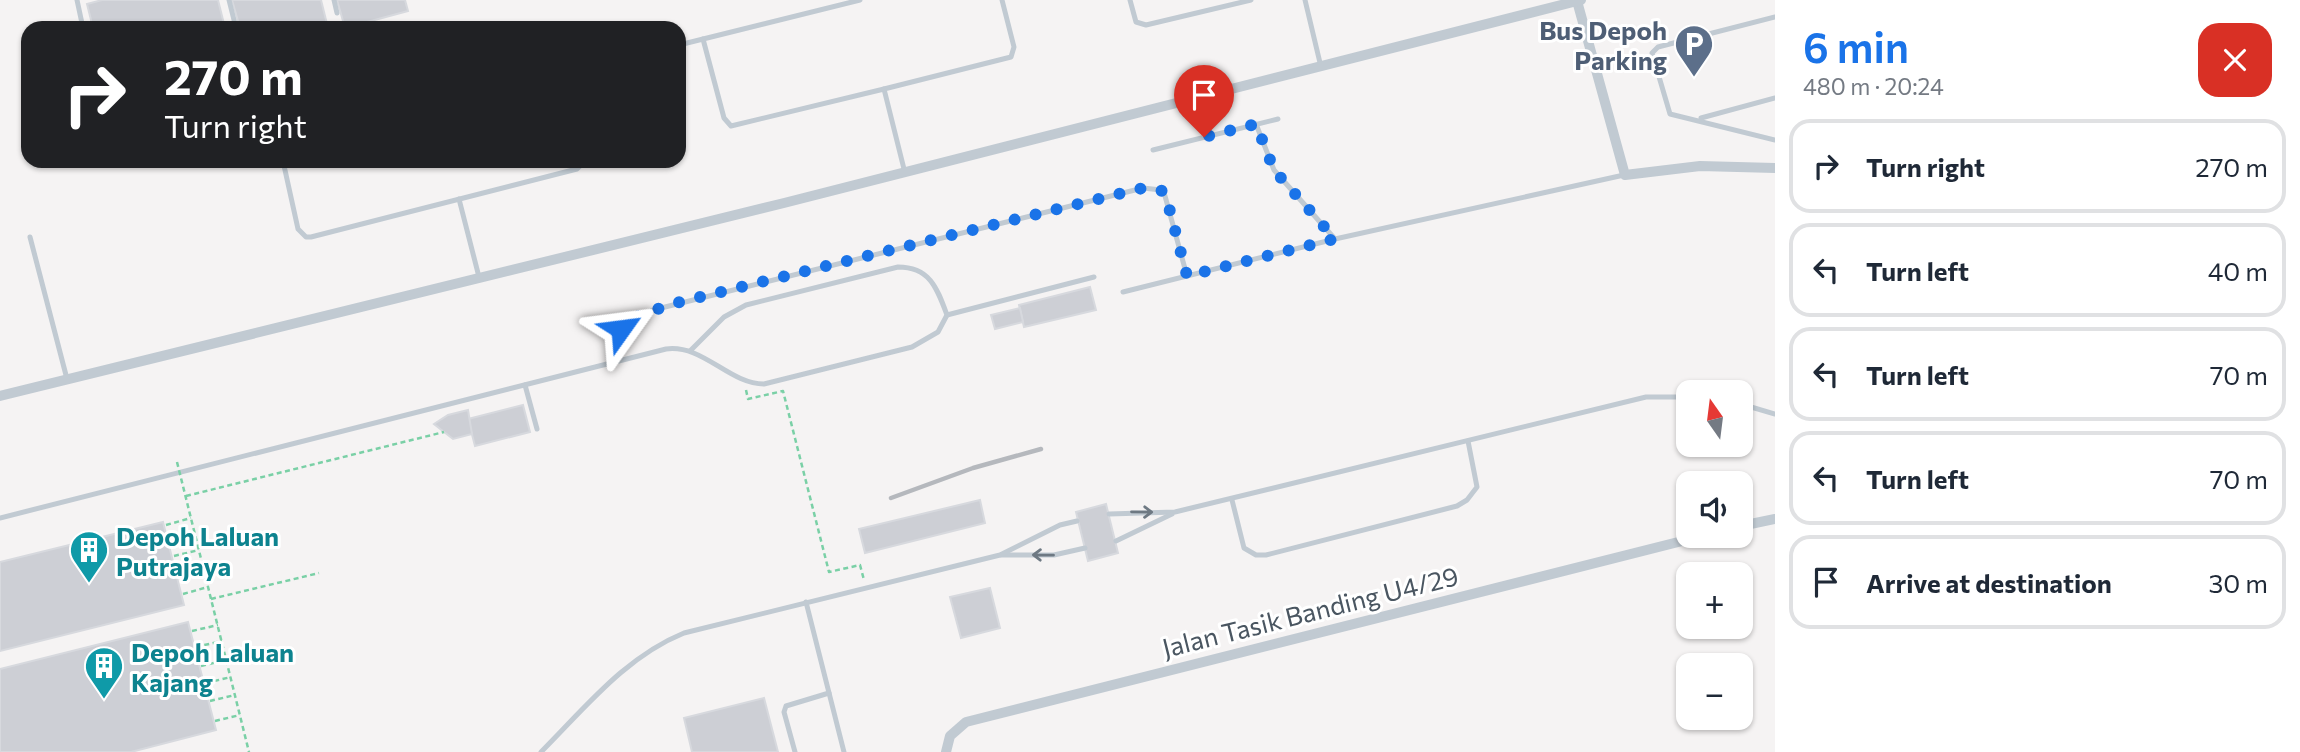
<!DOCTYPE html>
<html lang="en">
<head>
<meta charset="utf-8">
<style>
	body { margin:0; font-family:Commissioner,sans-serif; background:#f2f2f3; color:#1f2937; height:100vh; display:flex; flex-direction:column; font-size:26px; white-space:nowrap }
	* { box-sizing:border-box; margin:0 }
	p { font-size:23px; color:#747a83 }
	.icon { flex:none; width:38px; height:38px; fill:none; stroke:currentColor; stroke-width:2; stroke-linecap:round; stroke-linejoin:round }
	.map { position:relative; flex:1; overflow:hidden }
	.side { display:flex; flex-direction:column; background:#fff; width:525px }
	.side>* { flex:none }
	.banner { position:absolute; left:21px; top:21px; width:665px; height:147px; border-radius:21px; box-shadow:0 2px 5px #0004; background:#202124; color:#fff; overflow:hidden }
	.needle { width:46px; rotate:346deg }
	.tools { position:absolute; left:1676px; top:380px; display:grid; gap:14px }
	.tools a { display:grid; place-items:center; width:77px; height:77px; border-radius:14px; background:#fff; box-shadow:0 2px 5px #0004; font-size:35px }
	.pin { position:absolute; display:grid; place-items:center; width:60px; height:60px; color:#fff; margin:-72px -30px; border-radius:50% 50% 50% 0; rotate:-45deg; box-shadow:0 0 7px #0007 }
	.pin .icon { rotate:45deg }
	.me { position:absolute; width:77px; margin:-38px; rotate:59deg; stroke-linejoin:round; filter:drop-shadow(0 0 5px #0008) }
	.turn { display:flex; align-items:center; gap:24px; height:147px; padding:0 28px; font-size:32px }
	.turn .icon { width:91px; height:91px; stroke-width:2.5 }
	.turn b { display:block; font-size:49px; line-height:60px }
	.round { display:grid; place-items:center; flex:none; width:74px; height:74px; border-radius:21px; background:#f2f2f3 }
	.head { display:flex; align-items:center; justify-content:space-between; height:119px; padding:0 28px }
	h1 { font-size:42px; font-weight:600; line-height:52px; color:#1a73e8 }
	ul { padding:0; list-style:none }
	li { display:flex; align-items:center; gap:21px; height:94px; margin:0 14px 10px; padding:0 14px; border:4px solid #e0e1e3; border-radius:21px }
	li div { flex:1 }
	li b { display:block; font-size:26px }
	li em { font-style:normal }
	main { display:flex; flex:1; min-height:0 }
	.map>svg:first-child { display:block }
	.building { fill:#cdcfd5; stroke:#d7d9de; stroke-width:2 }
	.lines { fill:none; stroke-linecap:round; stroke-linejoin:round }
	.path { stroke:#7ad0a6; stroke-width:2.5; stroke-dasharray:5 3.5; stroke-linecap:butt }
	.lane { stroke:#c1cad2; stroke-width:5 }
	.street { stroke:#c1cad2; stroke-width:10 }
	.rail { stroke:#b5b8bd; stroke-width:4.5 }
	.path-bridge { stroke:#7ad0a6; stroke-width:2.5; stroke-dasharray:5 3.5; stroke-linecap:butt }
	.oneway { stroke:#6e7983 }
	.route { stroke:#1a73e8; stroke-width:12; stroke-dasharray:0 21.6 }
	.labels { text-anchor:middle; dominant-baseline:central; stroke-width:6; stroke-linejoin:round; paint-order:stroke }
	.service-label { font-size:26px; font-weight:bold; fill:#4e5e75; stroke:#fff; text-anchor:end }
	.culture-label { font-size:26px; font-weight:bold; fill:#0d838f; stroke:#fff; text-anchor:start }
	.street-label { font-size:26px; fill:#4a5661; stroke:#fff }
</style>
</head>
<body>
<main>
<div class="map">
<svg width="1775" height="752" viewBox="0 0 1775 752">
	<rect width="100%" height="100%" fill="#f5f3f3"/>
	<g class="building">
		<path d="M102,0h116l7,28h-132l-6,-24z"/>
		<path d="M232,0h89l7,28h-88z"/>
		<path d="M337,0h68l3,11 -63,17z"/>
		<path d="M1090,287l6,23 -72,17 -5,-22z"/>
		<path d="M1020,308l3,14 -28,7 -4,-14z"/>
		<path d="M523,405l7,27 -55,14 -7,-27z"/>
		<path d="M468,410l4,24 -19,5 -19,-15 14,-9z"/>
		<path d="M980,500l5,23 -120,30 -6,-24z"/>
		<path d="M1106,504l12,49 -30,8 -12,-49z"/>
		<path d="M163,522l21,83 -184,46v-89z"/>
		<path d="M990,588l10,40 -39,10 -11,-41z"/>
		<path d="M188,622l28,108 -85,22h-131v-83z"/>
		<path d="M764,698l14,54h-86l-8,-34z"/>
	</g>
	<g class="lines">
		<g class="path">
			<path d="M746,390l2,9 35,-8 46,181 31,-7 4,15"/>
			<path d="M186,496l258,-64"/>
			<path d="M166,525l25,-7"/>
			<path d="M169,537l25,-6"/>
			<path d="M174,556l25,-6"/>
			<path d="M179,575l25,-6"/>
			<path d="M183,594l25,-7"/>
			<path d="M211,599l108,-26"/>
			<path d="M192,631l26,-6"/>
			<path d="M196,647l26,-6"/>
			<path d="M201,666l25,-6"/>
			<path d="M206,683l25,-6"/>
			<path d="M210,701l25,-6"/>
			<path d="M215,721l25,-6"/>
		</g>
		<g class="lane">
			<path d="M77,0l6,28"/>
			<path d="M229,0l7,28"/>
			<path d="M334,0l3,13"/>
			<path d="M1130,0l6,22 10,3 105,-25"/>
			<path d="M1305,0l16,67"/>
			<path d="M1775,17l-117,30 -6,6 18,61 105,26"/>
			<path d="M703,39l21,79 7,8 153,-37 21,84"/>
			<path d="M679,45l181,-45"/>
			<path d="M884,89l127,-32 3,-10 -12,-47"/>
			<path d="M1701,118l74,-20"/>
			<path d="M1256,124l18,46 61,69"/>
			<path d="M1153,150l125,-31"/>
			<path d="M283,161l15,68 8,8h5l266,-68 8,-8"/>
			<path d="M459,199l20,78"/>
			<path d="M30,237l37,142"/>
			<path d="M1123,292l212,-53 289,-64"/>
			<path d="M947,315l147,-38"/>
			<path d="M613,363c2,-34 11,-40 40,-53l490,-122 18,2 4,6 22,80"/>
			<path d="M525,385l12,44"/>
			<path d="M1741,404l34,10"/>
			<path d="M1232,500l12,48 12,7h10l191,-49 10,-6 10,-13 -9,-46"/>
			<path d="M1109,514l66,-2 471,-115h43"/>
			<path d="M0,518l666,-169c37,-5 63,35 98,35l148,-37 26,-15 9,-17c-10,-27 -17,-48 -49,-48l-152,38 -22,12 -34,34"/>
			<path d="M1116,541l56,-27"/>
			<path d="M1001,555h53l31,-7"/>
			<path d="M806,602l38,150"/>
			<path d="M541,752c44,-44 84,-95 143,-119l316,-78 60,-30 17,-4"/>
			<path d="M795,752l-11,-40 2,-6 43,-13"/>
		</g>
		<g class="street">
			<path d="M1577,1l48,174 75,-9 75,2"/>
			<path d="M0,396l784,-193 797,-203"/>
			<path d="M1741,526l34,-7"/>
			<path d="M946,752l4,-16 16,-14 736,-186"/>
		</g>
		<path class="rail" d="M891,498l82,-30 68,-19"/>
		<path class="path-bridge" d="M177,462l72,290"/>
	</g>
	<defs><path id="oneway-shaft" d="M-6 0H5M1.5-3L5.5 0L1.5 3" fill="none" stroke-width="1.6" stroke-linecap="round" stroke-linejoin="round" transform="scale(1.75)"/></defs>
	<g class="oneway">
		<use href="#oneway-shaft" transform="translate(1142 512) rotate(1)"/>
		<use href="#oneway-shaft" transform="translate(1043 555) rotate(-179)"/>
	</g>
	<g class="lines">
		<path class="route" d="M621,329l13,-11 34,-13 475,-117 18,2 5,6 21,80 148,-37 -61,-69 -18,-46 -52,13"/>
	</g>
	<defs>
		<g id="parking-pin" transform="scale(2.0125)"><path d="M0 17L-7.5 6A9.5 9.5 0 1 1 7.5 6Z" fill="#5c6f8a" stroke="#fff"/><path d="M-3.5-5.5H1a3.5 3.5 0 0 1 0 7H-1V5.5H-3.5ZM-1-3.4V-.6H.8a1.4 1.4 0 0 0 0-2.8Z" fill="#fff"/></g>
		<g id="building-pin" transform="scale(2.0125)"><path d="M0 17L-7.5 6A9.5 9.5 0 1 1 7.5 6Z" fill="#0f9aa8" stroke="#fff"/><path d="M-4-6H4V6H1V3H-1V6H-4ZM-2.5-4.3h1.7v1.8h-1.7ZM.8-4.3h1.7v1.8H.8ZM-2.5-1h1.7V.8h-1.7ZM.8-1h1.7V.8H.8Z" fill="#fff"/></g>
	</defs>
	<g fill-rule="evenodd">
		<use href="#parking-pin" x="1694" y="44"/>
		<use href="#building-pin" x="89" y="550"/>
		<use href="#building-pin" x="104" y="666"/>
	</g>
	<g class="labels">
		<g class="service-label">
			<text x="1667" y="29">Bus Depoh<tspan x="1667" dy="30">Parking</tspan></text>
		</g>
		<g class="culture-label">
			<text x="116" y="535">Depoh Laluan<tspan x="116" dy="30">Putrajaya</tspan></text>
			<text x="131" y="651">Depoh Laluan<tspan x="131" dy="30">Kajang</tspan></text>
		</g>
		<g class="street-label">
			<text transform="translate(1310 611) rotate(-14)">Jalan Tasik Banding U4/29</text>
		</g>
	</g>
</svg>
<div class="tools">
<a><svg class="needle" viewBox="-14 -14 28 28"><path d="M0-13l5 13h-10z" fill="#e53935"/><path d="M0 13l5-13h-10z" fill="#747a83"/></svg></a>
<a><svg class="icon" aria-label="sound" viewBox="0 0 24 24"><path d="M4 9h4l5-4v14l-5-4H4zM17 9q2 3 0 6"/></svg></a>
<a>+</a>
<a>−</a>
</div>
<div class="pin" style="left:1204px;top:137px;background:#d93025"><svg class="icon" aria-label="arrive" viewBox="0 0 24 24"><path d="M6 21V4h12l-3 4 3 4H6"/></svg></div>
<svg class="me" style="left:621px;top:329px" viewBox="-20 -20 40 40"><path d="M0-17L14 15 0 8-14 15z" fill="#1a73e8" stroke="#fff" stroke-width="4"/></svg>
<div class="banner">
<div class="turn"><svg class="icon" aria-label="right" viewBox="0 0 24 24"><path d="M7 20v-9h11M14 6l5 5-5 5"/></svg><div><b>270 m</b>Turn right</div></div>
</div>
</div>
<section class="side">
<div class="head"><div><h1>6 min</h1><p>480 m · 20:24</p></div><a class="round" style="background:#d93025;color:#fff"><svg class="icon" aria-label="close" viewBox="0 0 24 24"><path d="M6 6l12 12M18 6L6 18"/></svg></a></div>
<ul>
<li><svg class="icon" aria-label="right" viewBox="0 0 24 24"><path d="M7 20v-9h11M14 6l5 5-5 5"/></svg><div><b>Turn right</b></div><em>270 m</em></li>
<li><svg class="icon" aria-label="left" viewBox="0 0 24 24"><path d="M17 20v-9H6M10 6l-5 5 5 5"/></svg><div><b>Turn left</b></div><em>40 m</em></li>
<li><svg class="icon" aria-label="left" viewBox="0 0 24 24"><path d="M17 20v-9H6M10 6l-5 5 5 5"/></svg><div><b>Turn left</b></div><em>70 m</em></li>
<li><svg class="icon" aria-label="left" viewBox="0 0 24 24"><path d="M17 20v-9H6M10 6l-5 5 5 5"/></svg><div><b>Turn left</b></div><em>70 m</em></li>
<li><svg class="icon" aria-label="arrive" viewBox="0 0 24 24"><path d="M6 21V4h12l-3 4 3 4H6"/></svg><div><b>Arrive at destination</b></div><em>30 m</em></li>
</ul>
</section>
</main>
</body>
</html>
